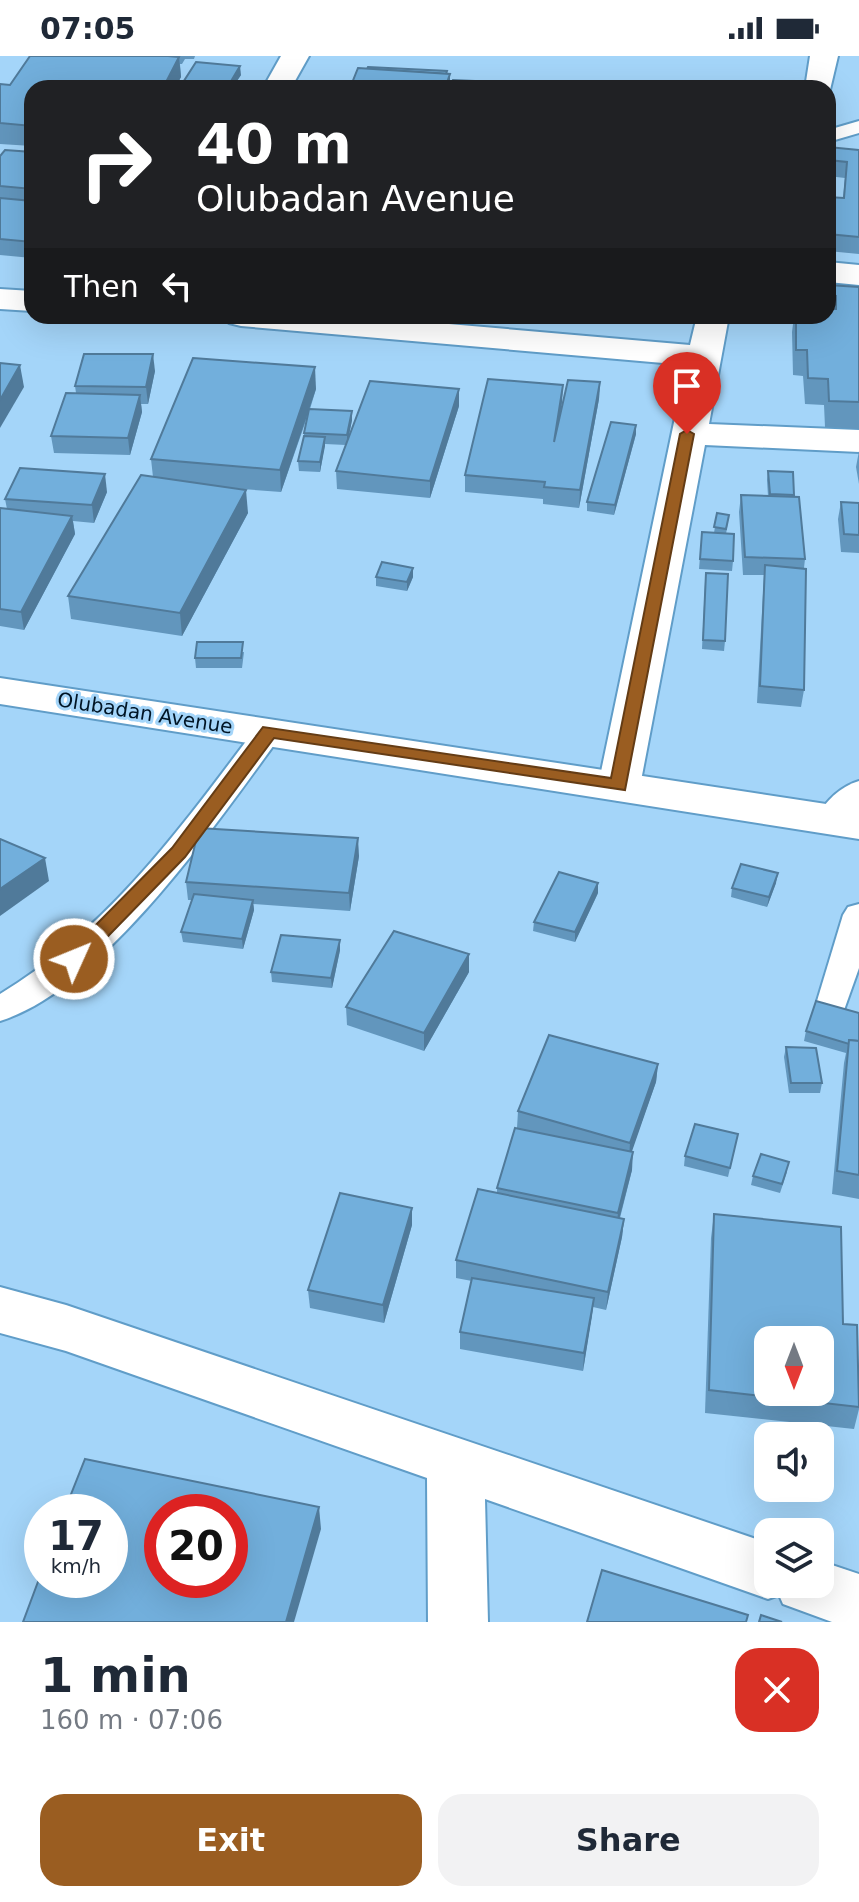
<!DOCTYPE html>
<html lang="en">
<head>
<meta charset="utf-8">
<style>
	body { margin:0; font-family:"DejaVu Sans",sans-serif; background:#f2f2f3; color:#1f2937; height:100vh; display:flex; flex-direction:column; font-size:30px; white-space:nowrap }
	* { box-sizing:border-box; margin:0 }
	p { font-size:26px; color:#747a83 }
	.icon { flex:none; width:44px; height:44px; fill:none; stroke:currentColor; stroke-width:2; stroke-linecap:round; stroke-linejoin:round }
	.map { position:relative; height:1566px; overflow:hidden }
	.sheet { display:flex; flex-direction:column; background:#fff; flex:1 }
	.sheet>* { flex:none }
	.banner { position:absolute; left:24px; top:24px; width:812px; height:244px; border-radius:24px; box-shadow:0 8px 32px #0002; background:#202124; color:#fff; overflow:hidden }
	.needle { width:52px; rotate:180deg }
	.controls { position:absolute; left:754px; top:1270px; display:grid; gap:16px }
	.controls a { display:grid; place-items:center; width:80px; height:80px; border-radius:16px; background:#fff; box-shadow:0 8px 32px #0002; font-size:40px }
	.speed { position:absolute; left:24px; top:1438px; display:flex; gap:16px; font-size:40px; font-weight:700; text-align:center }
	.speed>* { display:grid; place-content:center; width:104px; height:104px; border-radius:50%; background:#fff; box-shadow:0 8px 32px #0002; line-height:1 }
	.speed small { font-size:20px; font-weight:400 }
	.speed .limit { border:12px solid #d22; background:#fff; color:#111 }
	.pin { position:absolute; display:grid; place-items:center; width:68px; height:68px; color:#fff; margin:-82px -34px; border-radius:50% 50% 50% 0; rotate:-45deg; box-shadow:0 0 8px #0007 }
	.pin .icon { rotate:45deg }
	.me { position:absolute; width:88px; margin:-44px; rotate:46deg; stroke-linejoin:round; filter:drop-shadow(0 0 6px #0008) }
	.turn { display:flex; align-items:center; gap:28px; height:168px; padding:0 40px; font-size:36px }
	.turn .icon { width:104px; height:104px; stroke-width:2.5 }
	.turn b { display:block; font-size:56px; line-height:68px }
	.then { display:flex; align-items:center; height:76px; padding:0 40px; background:#0003; gap:16px; font-size:30px }
	.round { display:grid; place-items:center; flex:none; width:84px; height:84px; border-radius:24px; background:#f2f2f3 }
	.summary { display:flex; align-items:center; justify-content:space-between; height:136px; padding:0 40px }
	h1 { font-size:48px; font-weight:700; line-height:60px }
	.cta { display:flex; gap:16px; margin-top:auto; padding:16px 40px }
	.cta a { flex:1; height:92px; border-radius:24px; background:#9a5d21; color:#fff; font-size:32px; font-weight:700; line-height:92px; text-align:center }
	.cta a+a { background:#f2f2f3; color:#1f2937 }
	.status { display:flex; justify-content:space-between; align-items:center; height:56px; padding:0 40px; background:#fff; direction:ltr }
	.status svg { height:22px; fill:currentColor }
	.map>svg:first-child { display:block }
	.lines { fill:none; stroke-linecap:round; stroke-linejoin:round }
	.service-casing { stroke:#609dc8; stroke-width:4 }
	.minor-casing { stroke:#609dc8; stroke-width:4 }
	.tertiary-casing { stroke:#609dc8; stroke-width:4 }
	.service { fill:#fff; fill-rule:evenodd }
	.minor { fill:#fff; fill-rule:evenodd }
	.tertiary { fill:#fff; fill-rule:evenodd }
	.wall { fill:#6296bd }
	.shaded-wall { fill:#507a9a }
	.building { fill:#72afdc; stroke:#507a9a; stroke-width:2; fill-rule:evenodd }
	.route { fill:#9a5d21; stroke:#643c15; stroke-width:2 }
	.labels { text-anchor:middle; dominant-baseline:central; stroke-width:6; stroke-linejoin:round; paint-order:stroke }
	.street-label { font-size:20px; fill:#001525; stroke:#a4d5f9 }
</style>
</head>
<body>
<div class="status"><b>07:05</b><svg viewBox="0 0 49 12"><path d="M0 12V9h3v3zM5 12V6h3v6zM10 12V3h3v9zM15 12V0h3v12zM26 1h20v11H26zM47 4h2v5h-2z"/></svg></div>
<div class="map">
<svg width="859" height="1566" viewBox="0 0 859 1566">
	<rect width="100%" height="100%" fill="#a4d5f9"/>
	<g class="lines">
		<g class="service-casing">
			<g id="service">
				<path d="M859,65v12l-31,9v-12z"/>
				<path d="M269,666l10,2 4,7 -4,7c-62,85 -176,251 -279,283v-27c110,-66 183,-169 259,-270z"/>
				<path d="M859,848v64l-15,42 -11,3 -11,-3 -5,-9 26,-86 5,-8z"/>
			</g>
		</g>
		<g class="minor-casing">
			<g id="minor">
				<path d="M281,0h28l-18,32h-28z"/>
				<path d="M810,0h28l-9,38 -1,-6h-23z"/>
				<path d="M828,206l31,3v20l-31,-3z"/>
				<path d="M0,233l32,2v20l-32,-2z"/>
				<path d="M225,260h131l334,29 7,-29h32l-20,108 150,6v22l-154,-7 -65,341 -6,10 -15,5 -15,-5 -6,-10 88,-421 -445,-39 -12,-3z"/>
				<path d="M859,725v42c-11,12 -22,11 -37,7l-7,-11c11,-18 24,-32 44,-38z"/>
				<path d="M0,1231l66,18 702,238v41h52v-23l39,13v48h-27l-49,-18 -4,-9 -11,4 -283,-100 3,123h-60l-1,-144 -361,-127 -66,-18z"/>
			</g>
		</g>
		<g class="tertiary-casing">
			<path id="tertiary" d="M0,622l859,131v30l-859,-135z"/>
		</g>
		<use href="#service" class="service"/>
		<use href="#minor" class="minor"/>
		<use href="#tertiary" class="tertiary"/>
	</g>
	<g class="wall">
		<path d="M30,0h165l-1,3h-9l-3,5h-2l1,13 -6,11h-143v58l-32,-2v-60l10,1z"/>
		<path d="M241,19l-9,13h-49l-1,-4z"/>
		<path d="M828,91l31,3v104l-31,-3v-54l15,1 2,-20 -17,-2z"/>
		<path d="M32,96v106l-32,-3v-99z"/>
		<path d="M828,229l31,2v142l-34,-2 -1,-22 -19,-1 -2,-28 -10,-1 -1,-43 2,-16h34z"/>
		<path d="M155,315l-7,33h-7l1,8 -12,43 -76,-2 -3,-17 25,-43 -1,-7z"/>
		<path d="M600,326l-1,17 -20,109 -36,-4v-5l-78,-7v-17l97,-73 -2,11z"/>
		<path d="M316,333l-6,20 42,2v9l-4,20 111,-34 -29,92 -93,-9 -1,-18 10,-26 -21,-1 -5,28 -21,-1 -1,-10 11,-49 -28,80 -52,-4 19,25 -66,123 -111,-17 -3,-23 85,-119 -2,-18z"/>
		<path d="M636,369v9l-22,81 -27,-4v-9z"/>
		<path d="M859,395v33l-3,-17z"/>
		<path d="M768,415l25,1 1,25 11,62 -1,9v122l-3,17 -44,-4 7,-128h-21l-4,-63 2,-17 27,1 -1,-16z"/>
		<path d="M107,436l-13,31 -21,-2 2,13 -51,96 -24,-4v-118l7,1 -2,-10z"/>
		<path d="M841,446l18,1v50l-18,-1 -3,-33z"/>
		<path d="M717,457l12,2 -3,19 7,27 -1,10 -33,-2 3,-37 12,1z"/>
		<path d="M376,521h37l-6,14 -31,-5z"/>
		<path d="M705,526l20,59 -1,10 -22,-2z"/>
		<path d="M244,596l-2,16h-46l-1,-10z"/>
		<path d="M359,800l-9,55 -97,-7 1,6 -11,39 -60,-7 -2,-10 11,-32h-4l-2,-18z"/>
		<path d="M776,827l-9,24 -36,-10 1,-9z"/>
		<path d="M598,837l-23,49 -42,-11 1,-9z"/>
		<path d="M340,884v10l-8,38 -60,-6 -1,-10z"/>
		<path d="M469,916l-45,79 -77,-26 -1,-18z"/>
		<path d="M859,957v186l-27,-5 12,-131 2,-10 -42,-12 2,-10z"/>
		<path d="M786,991l36,36 -2,10h-31l-5,-36z"/>
		<path d="M658,1008l-2,18 -25,70 1,18 -12,48 4,1 -2,18 -16,73 -13,-3 -10,64 -123,-22v-17l12,-51 -16,-3v-18l41,-67v-5l20,-60 1,-17z"/>
		<path d="M738,1078l-10,43 -44,-11 1,-10z"/>
		<path d="M787,1116l-7,21 -29,-8 2,-9z"/>
		<path d="M412,1152v17l-28,98 -74,-15 -2,-18z"/>
		<path d="M714,1158l129,110 16,59v26l-5,20 -149,-16 6,-175z"/>
	</g>
	<g class="shaded-wall">
		<path d="M179,1l2,20 -6,11h-12z"/>
		<path d="M240,10l1,9 -9,13h-5z"/>
		<path d="M450,18v14h-5z"/>
		<path d="M153,298l2,17 -7,33 -2,-17z"/>
		<path d="M20,309l4,22 -24,41v-28z"/>
		<path d="M315,311l1,22 -35,103 -1,-22z"/>
		<path d="M600,326l-1,17 -20,109 1,-18z"/>
		<path d="M563,329l-1,17 -9,57 1,-17z"/>
		<path d="M459,333v17l-29,92v-17z"/>
		<path d="M140,339l2,17 -12,43 -2,-17z"/>
		<path d="M352,355v9l-5,25v-10z"/>
		<path d="M636,369v9l-22,81 1,-10z"/>
		<path d="M325,381v9l-5,26v-10z"/>
		<path d="M105,418l2,18 -13,31 -2,-18z"/>
		<path d="M246,434l2,23 -66,123 -2,-23z"/>
		<path d="M72,460l3,18 -51,96 -3,-18z"/>
		<path d="M413,512v9l-6,14v-9z"/>
		<path d="M358,782l1,18 -9,55 -1,-18z"/>
		<path d="M45,802l4,23 -49,35v-27z"/>
		<path d="M778,817l-2,10 -9,24 2,-10z"/>
		<path d="M598,827v10l-23,49v-10z"/>
		<path d="M253,844l1,10 -11,39 -1,-10z"/>
		<path d="M340,884v10l-8,38 -1,-10z"/>
		<path d="M469,898v18l-45,79v-18z"/>
		<path d="M658,1008l-2,18 -27,78 1,-17z"/>
		<path d="M633,1096l-1,18 -16,61 2,-18z"/>
		<path d="M412,1152v17l-28,98 -1,-18z"/>
		<path d="M624,1163l-2,18 -16,73 2,-18z"/>
		<path d="M594,1242l-2,18 -9,55 1,-18z"/>
		<path d="M319,1451l2,22 -27,93h-8z"/>
	</g>
	<g class="building">
		<path d="M30,0h138l11,1 -16,31h-131v38l-32,-3v-39l10,1z"/>
		<path d="M196,6l44,4 -13,22 -45,-4z"/>
		<path d="M368,11l79,4 -1,3 -79,-5z"/>
		<path d="M358,12l92,6 -5,14h-95z"/>
		<path d="M453,24l43,2 -1,6h-44z"/>
		<path d="M531,26l49,6h-53z"/>
		<path d="M828,91l31,3v87l-31,-3v-37l16,1 3,-36 -19,-2z"/>
		<path d="M5,94l27,2v37l-32,-3v-30z"/>
		<path d="M0,142l32,3v41l-32,-3z"/>
		<path d="M828,229l31,2v115l-30,-1 -1,-22 -20,-1 -1,-28h-11v-34h32v-7h8v-13l-8,-1z"/>
		<path d="M84,298h69l-7,33 -71,-1z"/>
		<path d="M193,302l122,9 -35,103 -129,-11z"/>
		<path d="M0,307l20,2 -20,35z"/>
		<path d="M488,323l75,6 -9,57 14,-62 32,2 -20,108 -36,-3 1,-5 -80,-7z"/>
		<path d="M370,325l89,8 -29,92 -94,-10z"/>
		<path d="M66,337l74,2 -12,43 -77,-2z"/>
		<path d="M309,353l43,2 -5,24 -43,-2z"/>
		<path d="M611,366l25,3 -21,80 -28,-3z"/>
		<path d="M304,380l21,1 -5,25 -22,-1z"/>
		<path d="M20,412l85,6 -13,31 -87,-6z"/>
		<path d="M768,415l25,1 1,23 -24,-1z"/>
		<path d="M141,419l105,15 -66,123 -112,-17z"/>
		<path d="M741,439l58,2 6,62 -60,-2z"/>
		<path d="M841,446l18,1v32l-15,-1z"/>
		<path d="M0,452l72,8 -51,96 -21,-3z"/>
		<path d="M717,457l12,2 -3,14 -12,-2z"/>
		<path d="M702,476l32,2 -1,27 -33,-2z"/>
		<path d="M382,506l31,6 -6,14 -31,-5z"/>
		<path d="M765,509l41,4 -2,121 -44,-4z"/>
		<path d="M706,517l22,1 -3,67 -22,-1z"/>
		<path d="M197,586h46l-2,16h-46z"/>
		<path d="M199,772l159,10 -9,55 -163,-11z"/>
		<path d="M0,783l45,19 -45,31z"/>
		<path d="M741,808l37,9 -9,24 -37,-9z"/>
		<path d="M559,816l39,11 -23,49 -41,-10z"/>
		<path d="M194,838l59,6 -11,39 -61,-7z"/>
		<path d="M394,875l75,23 -45,79 -78,-26z"/>
		<path d="M281,879l59,5 -9,38 -60,-6z"/>
		<path d="M816,945l43,12v28l-10,-1v4l-43,-13z"/>
		<path d="M549,979l109,29 -28,79 -112,-32z"/>
		<path d="M849,984l10,1v134l-22,-4z"/>
		<path d="M786,991l30,1 6,35h-31z"/>
		<path d="M695,1068l43,10 -8,34 -45,-12z"/>
		<path d="M515,1072l118,24 -15,61 -121,-25z"/>
		<path d="M761,1098l28,8 -7,22 -29,-8z"/>
		<path d="M478,1133l146,30 -16,73 -152,-32z"/>
		<path d="M340,1137l72,15 -29,97 -75,-15z"/>
		<path d="M714,1158l127,13 2,97 14,1 2,82 -150,-17zM768,1284h52v52h-52z"/>
		<path d="M472,1222l122,20 -10,55 -124,-21z"/>
		<path d="M85,1403l234,48 -33,115h-263l19,-51v9h68v-68h-46zM162,1456h68v68h-68z"/>
		<path d="M602,1514l146,45 -2,7h-159z"/>
		<path d="M761,1559l21,7h-23z"/>
	</g>
	<path class="route" d="M687,374l7,4 -69,356 -351,-52 -89,119 -104,107h-14l-2,-5 2,-5 105,-106 91,-121 348,51 69,-344z"/>
	<g class="labels">
		<g class="street-label">
			<text transform="translate(145 657) rotate(9)">Olubadan Avenue</text>
		</g>
	</g>
</svg>
<div class="controls">
<a><svg class="needle" viewBox="-14 -14 28 28"><path d="M0-13l5 13h-10z" fill="#e53935"/><path d="M0 13l5-13h-10z" fill="#747a83"/></svg></a>
<a><svg class="icon" aria-label="sound" viewBox="0 0 24 24"><path d="M4 9h4l5-4v14l-5-4H4zM17 9q2 3 0 6"/></svg></a>
<a><svg class="icon" aria-label="layers" viewBox="0 0 24 24"><path d="M12 4l9 5-9 5-9-5zM3 14l9 5 9-5"/></svg></a>
</div>
<div class="speed"><div>17<small>km/h</small></div><div class="limit">20</div></div>
<div class="pin" style="left:687px;top:378px;background:#d93025"><svg class="icon" aria-label="arrive" viewBox="0 0 24 24"><path d="M6 21V4h12l-3 4 3 4H6"/></svg></div>
<svg class="me" style="left:74px;top:903px" viewBox="-20 -20 40 40"><circle r="17" fill="#9a5d21" stroke="#fff" stroke-width="3"/><path d="M0-11L8 9 0 5-8 9z" fill="#fff"/></svg>
<div class="banner">
<div class="turn"><svg class="icon" aria-label="right" viewBox="0 0 24 24"><path d="M7 20v-9h11M14 6l5 5-5 5"/></svg><div><b>40 m</b>Olubadan Avenue</div></div>
<div class="then">Then<svg class="icon" aria-label="left" viewBox="0 0 24 24"><path d="M17 20v-9H6M10 6l-5 5 5 5"/></svg></div>
</div>
</div>
<section class="sheet">
<div class="summary"><div><h1>1 min</h1><p>160 m · 07:06</p></div><a class="round" style="background:#d93025;color:#fff"><svg class="icon" aria-label="close" viewBox="0 0 24 24"><path d="M6 6l12 12M18 6L6 18"/></svg></a></div>
<div class="cta"><a>Exit</a><a>Share</a></div>
</section>
</body>
</html>
